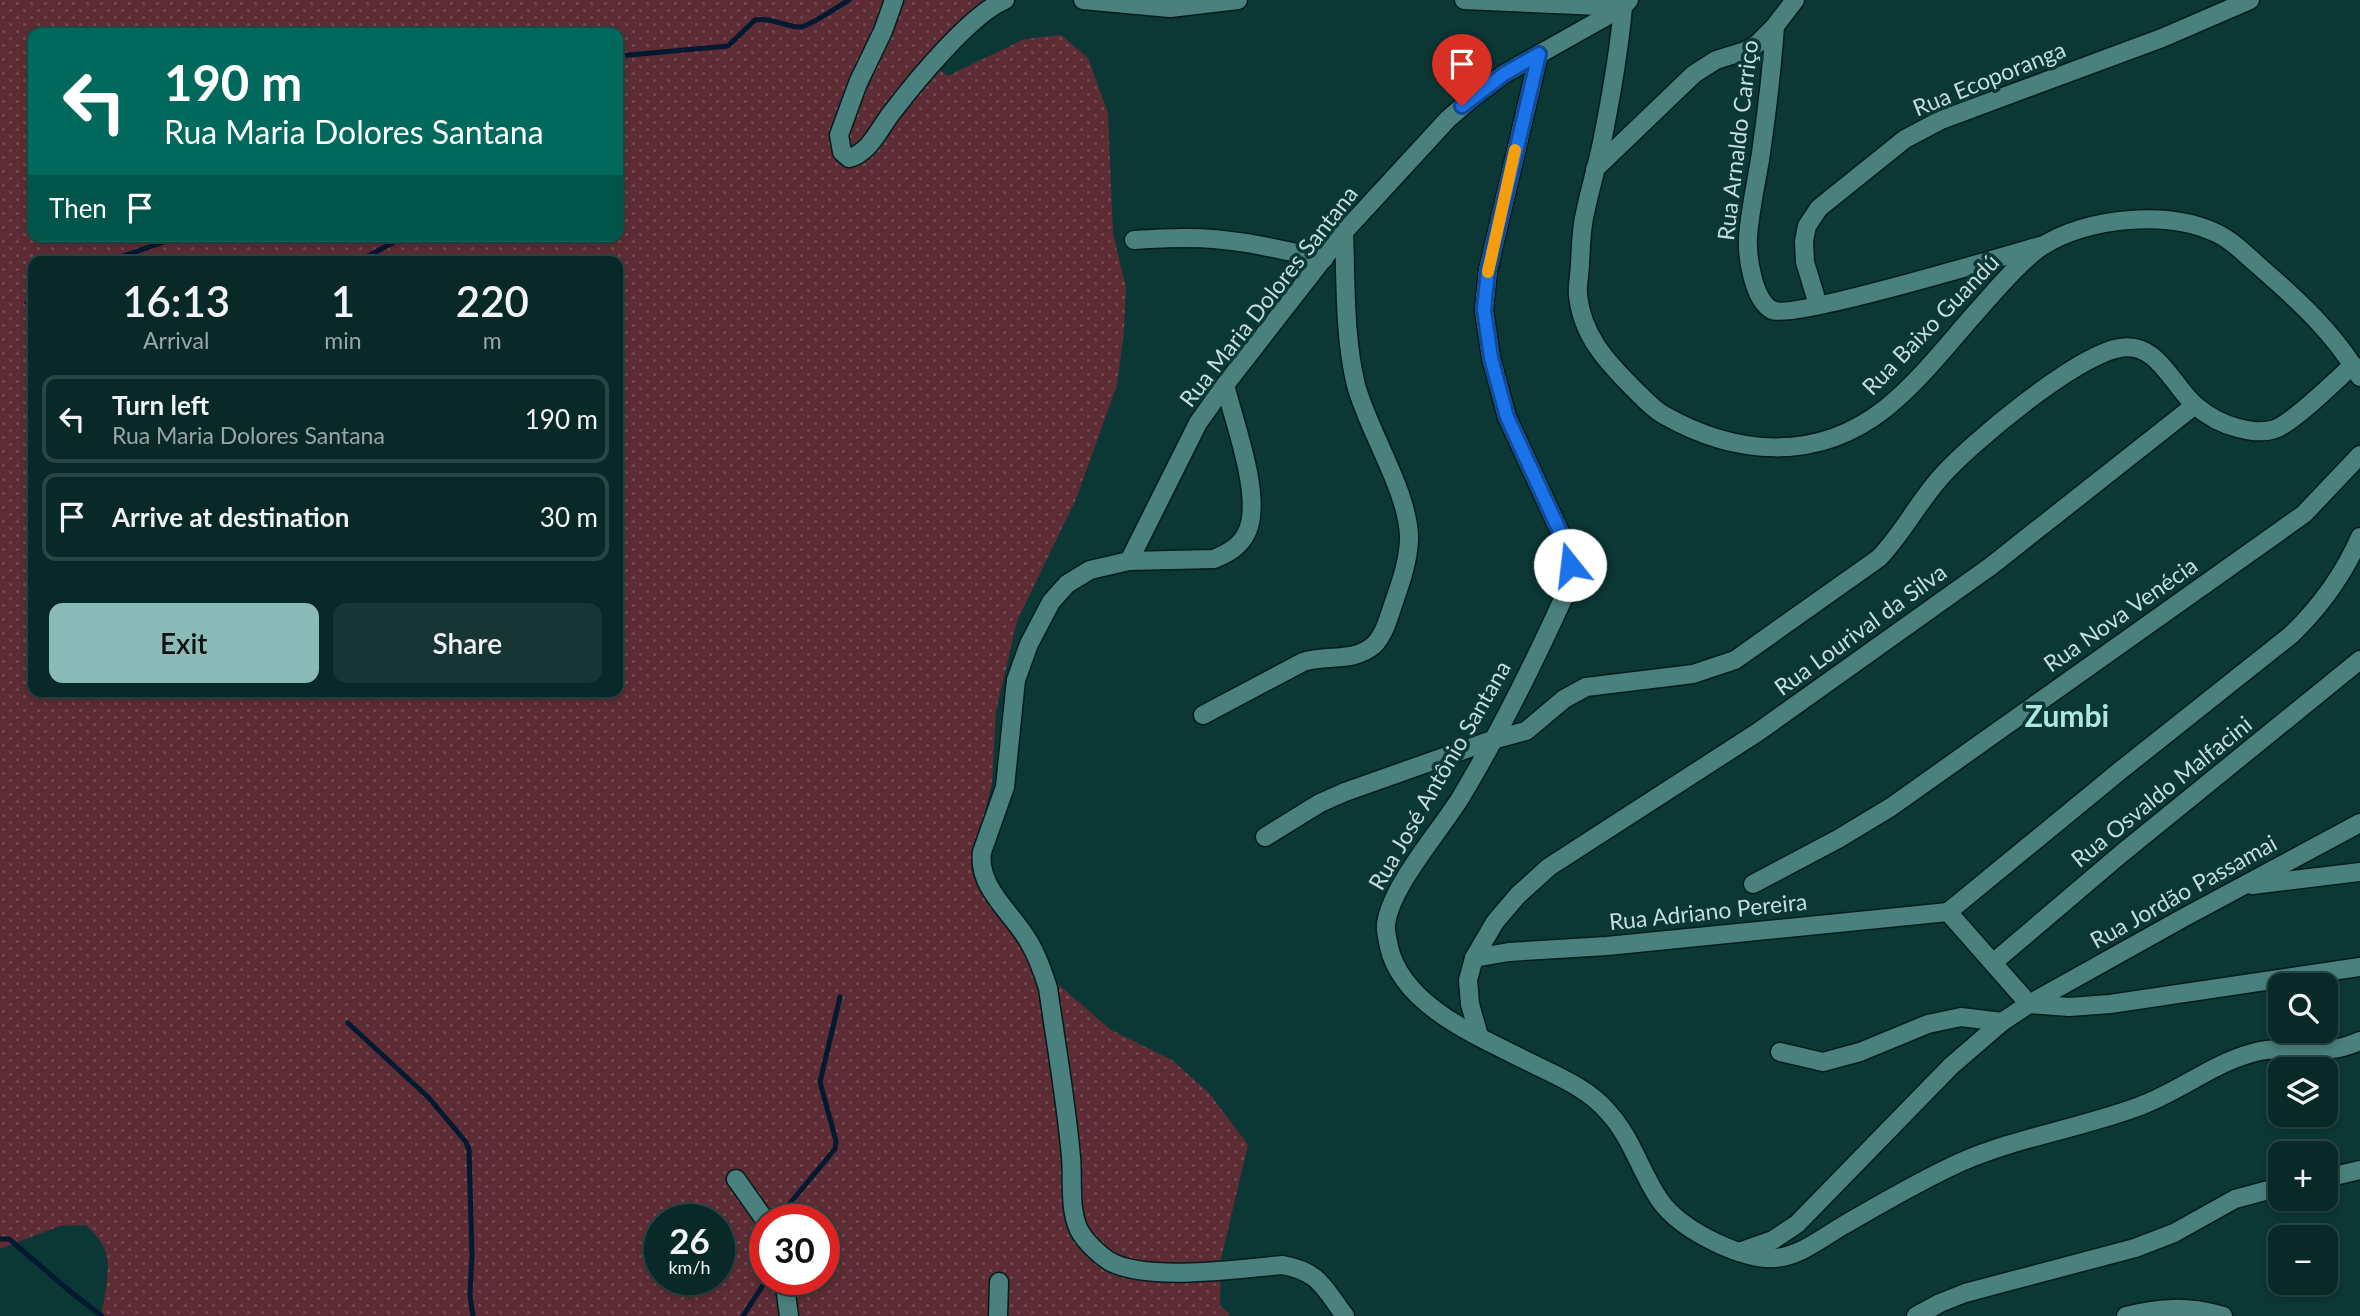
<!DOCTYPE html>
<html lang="en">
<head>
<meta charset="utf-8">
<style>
	body { margin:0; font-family:Lato,sans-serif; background:#163534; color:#f1f3f6; height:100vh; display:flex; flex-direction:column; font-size:26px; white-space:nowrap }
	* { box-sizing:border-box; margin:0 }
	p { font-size:23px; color:#98a6a8 }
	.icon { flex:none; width:38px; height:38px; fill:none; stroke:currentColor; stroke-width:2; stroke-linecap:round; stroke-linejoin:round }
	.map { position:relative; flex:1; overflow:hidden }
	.panel { position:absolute; left:28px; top:256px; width:595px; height:441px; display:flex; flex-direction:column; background:#082928; border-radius:14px; box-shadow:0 4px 10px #0003,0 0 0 2px #294545 }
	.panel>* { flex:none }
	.hud { position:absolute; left:28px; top:28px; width:595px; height:214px; border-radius:14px; box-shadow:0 4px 10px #0003,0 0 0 2px #294545; background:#00695c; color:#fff; overflow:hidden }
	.controls { position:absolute; left:2268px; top:973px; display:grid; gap:14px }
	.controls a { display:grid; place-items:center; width:70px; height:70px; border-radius:14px; background:#082928; box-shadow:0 4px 10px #0003,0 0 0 2px #294545; font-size:35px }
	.speed { position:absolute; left:644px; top:1204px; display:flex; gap:14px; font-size:35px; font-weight:700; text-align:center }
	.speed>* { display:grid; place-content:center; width:91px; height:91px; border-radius:50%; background:#082928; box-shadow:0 4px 10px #0003,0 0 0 2px #294545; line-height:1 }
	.speed small { font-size:18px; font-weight:400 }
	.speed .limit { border:10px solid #d22; background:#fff; color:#111 }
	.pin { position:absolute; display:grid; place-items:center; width:60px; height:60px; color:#fff; margin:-72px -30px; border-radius:50% 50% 50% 0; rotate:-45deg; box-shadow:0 0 7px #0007 }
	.pin .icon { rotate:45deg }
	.me { position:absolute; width:77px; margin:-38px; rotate:344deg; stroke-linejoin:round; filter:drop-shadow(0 0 5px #0008) }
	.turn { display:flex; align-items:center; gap:24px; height:147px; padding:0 21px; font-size:32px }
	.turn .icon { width:91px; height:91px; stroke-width:2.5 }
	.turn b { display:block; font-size:49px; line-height:60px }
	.then { display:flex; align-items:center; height:66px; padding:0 21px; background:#0003; gap:14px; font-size:26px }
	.eta { display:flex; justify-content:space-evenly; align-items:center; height:119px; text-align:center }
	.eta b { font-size:42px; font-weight:600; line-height:49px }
	.button { display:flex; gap:14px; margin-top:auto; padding:14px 21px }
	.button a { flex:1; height:80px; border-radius:14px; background:#8bbbb9; color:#111; font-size:28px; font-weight:600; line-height:80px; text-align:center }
	.button a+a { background:#163534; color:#f1f3f6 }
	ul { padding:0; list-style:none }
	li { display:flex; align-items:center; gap:21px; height:88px; margin:0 14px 10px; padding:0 7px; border:4px solid #294545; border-radius:14px }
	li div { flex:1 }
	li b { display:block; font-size:26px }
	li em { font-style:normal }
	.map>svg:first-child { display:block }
	.grass { fill:url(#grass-dots); fill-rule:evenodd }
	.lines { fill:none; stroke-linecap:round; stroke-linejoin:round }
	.stream { stroke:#011931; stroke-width:5 }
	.street-casing { stroke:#011d1b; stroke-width:21 }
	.street { stroke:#4a807d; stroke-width:18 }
	.route-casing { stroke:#114b97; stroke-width:18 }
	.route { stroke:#1a73e8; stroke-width:12 }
	.slow { stroke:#f59e0b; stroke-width:12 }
	.labels { text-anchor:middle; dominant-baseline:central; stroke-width:7; stroke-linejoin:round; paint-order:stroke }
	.street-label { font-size:23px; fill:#c3dedc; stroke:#0b3735 }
	.district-label { font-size:30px; font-weight:bold; fill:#aee7e2; stroke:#0b3735 }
</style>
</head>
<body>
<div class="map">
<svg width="2360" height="1316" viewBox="0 0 2360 1316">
	<defs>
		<pattern id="grass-dots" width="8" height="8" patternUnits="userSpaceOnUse" patternTransform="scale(1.75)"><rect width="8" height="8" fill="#5d2c34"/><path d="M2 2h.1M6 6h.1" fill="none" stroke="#734a51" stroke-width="1.8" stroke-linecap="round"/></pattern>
	</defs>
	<rect width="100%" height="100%" fill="#0b3735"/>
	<path class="grass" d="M0,0h991l-54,68 11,8 76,-37 37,-4 27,23 20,55 5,120 13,55 -2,42 -7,55 -41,114 -59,122 -21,90 -4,72 -20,83 61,73 26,46 52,45 61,30 37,33 39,52 -27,114 -1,46 11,11h-1130c3,-17 10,-47 5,-63 -3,-11 -12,-20 -20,-28l-26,1 -60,23zM33,33h585v203h-585zM33,261h585v430h-585zM660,1220h59v59h-59zM765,1220h59v59h-59z"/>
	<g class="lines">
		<g class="stream">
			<path d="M618,56l110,-10 27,-26c17,-3 29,7 45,7 8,0 39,-21 49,-27"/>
			<path d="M109,261l72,-25"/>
			<path d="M359,261l46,-25"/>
			<path d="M27,303l6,-3"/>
			<path d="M348,1023l81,75 37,44 3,8 3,105 -2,40 3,21"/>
			<path d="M776,1220l59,-71 1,-8 -16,-59 20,-85"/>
			<path d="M0,1239h9l63,54 30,23"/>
			<path d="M743,1316l24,-37"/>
		</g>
		<g class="street-casing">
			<g id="street">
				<path d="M894,0l-11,31 -25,52 -19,52 3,17 7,6c21,-5 31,-31 44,-47 23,-30 78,-97 112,-111"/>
				<path d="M1083,0l87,8 68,-8"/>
				<path d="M1464,0l159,7c-4,45 -12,90 -21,135 -5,25 -13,50 -18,76 -3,14 -3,30 -4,45 0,10 -3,22 -2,32 4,40 28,66 55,93 9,9 18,19 29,26 73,42 155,49 224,-6 32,-26 58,-59 85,-90 19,-21 50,-59 73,-73 45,-27 122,-35 170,-13 17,7 32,23 46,35 39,34 74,66 100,110"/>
				<path d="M1775,26c-3,42 -8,85 -14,127 -4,27 -11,56 -13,84 -1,19 5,63 24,73 20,10 232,-54 268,-64"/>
				<path d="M1539,54l-51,216 -4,40 7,48 16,59 54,117 9,31 -2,23c-32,71 -67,142 -107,209 -21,34 -70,89 -75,127 -1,7 2,16 3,23 14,60 91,90 140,115 28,14 59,26 79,50 24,26 32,59 51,87 14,21 40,36 62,46 15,7 37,14 53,13 25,-1 49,-21 70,-33 38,-22 77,-45 117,-63 57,-25 121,-34 179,-56 41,-15 77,-46 120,-55 37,-7 64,7 100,-10"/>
				<path d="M1595,169l99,-95 22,-14 29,-9 12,-7 18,-18 20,-26"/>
				<path d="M1134,240c16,-1 33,-2 49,-2 48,-1 95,11 141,21"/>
				<path d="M1818,305l-13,-43 -1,-21 3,-15 12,-18 86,-69 36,-19 221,-82 88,-38"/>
				<path d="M1129,561l85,-2c14,-6 26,-12 33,-27 16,-34 -13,-110 -22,-147"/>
				<path d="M1203,715l100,-53c25,-8 50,1 71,-17 11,-11 15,-29 20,-43 7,-20 14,-40 15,-62 1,-46 -41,-109 -53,-155 -12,-49 -10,-103 -12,-153"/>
				<path d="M1265,837l55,-34 25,-11 147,-52 34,-9 38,-32 22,-12 107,-13 42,-14 144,-102c24,-25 38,-54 61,-80 29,-34 138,-124 180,-130 38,-7 52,38 76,58 13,11 26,18 42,22 11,3 26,5 37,1 18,-6 61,-49 78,-64"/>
				<path d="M1753,884l85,-45 53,-32 413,-293 56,-59"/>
				<path d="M2252,885l108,-13"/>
				<path d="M1948,912l173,-142 170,-135c30,-29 52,-59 69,-98"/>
				<path d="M1948,912l81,92"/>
				<path d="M1474,958l35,-6 98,-6 341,-34"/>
				<path d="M1994,962l127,-108 239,-194"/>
				<path d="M2029,1004l40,3 41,-3 250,-37"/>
				<path d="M1479,1036l-9,-32 -2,-24 6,-22 21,-36 23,-27 31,-28 209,-135 233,-166 204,-161"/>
				<path d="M1780,1052l43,10 37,-10 68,-28 33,-7 41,5 27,-18 154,-86 177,-95"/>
				<path d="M2326,1178l34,-8"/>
				<path d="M736,1179l29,41"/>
				<path d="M1739,1252l34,-12 24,-16 154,-158 51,-44"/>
				<path d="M784,1279l5,37"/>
				<path d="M998,1316l1,-34"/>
				<path d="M1345,1316c-21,-28 -26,-45 -63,-51 -42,4 -137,17 -173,-4 -11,-7 -24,-20 -30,-31 -10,-21 -6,-50 -8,-73 -5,-57 -15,-113 -23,-169 -5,-16 -10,-31 -19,-46 -16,-29 -52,-54 -47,-90l23,-65 11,-107 13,-36 22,-42 16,-18 23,-14 39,-9 69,-138 27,-38 119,-153 104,-113 29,-25 27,-20 119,-67 6,-7"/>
				<path d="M1916,1316l24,-13 25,-10 170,-45 39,-15 61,-34 45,-12"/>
				<path d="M2126,1316c34,-9 63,-10 97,0"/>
			</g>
		</g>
		<use href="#street" class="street"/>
	</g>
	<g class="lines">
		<g class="route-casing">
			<path id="route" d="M1462,106l42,-32 35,-20 -51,216 -4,40 7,48 16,59 54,117 9,31"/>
		</g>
		<use href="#route" class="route"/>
		<path class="slow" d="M1488,272l27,-122"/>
	</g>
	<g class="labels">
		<g class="street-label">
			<text transform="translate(1989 78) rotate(-22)">Rua Ecoporanga</text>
			<text transform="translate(1737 140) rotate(-83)">Rua Arnaldo Carriço</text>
			<text transform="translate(1268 296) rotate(-52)">Rua Maria Dolores Santana</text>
			<text transform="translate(1930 324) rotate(-46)">Rua Baixo Guandú</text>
			<text transform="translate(2120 614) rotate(-35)">Rua Nova Venécia</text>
			<text transform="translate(1860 629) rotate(-36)">Rua Lourival da Silva</text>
			<text transform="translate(1439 775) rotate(-60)">Rua José Antônio Santana</text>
			<text transform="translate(2161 791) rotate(-39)">Rua Osvaldo Malfacini</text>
			<text transform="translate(2183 891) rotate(-29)">Rua Jordão Passamai</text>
			<text transform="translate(1708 911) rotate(-6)">Rua Adriano Pereira</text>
		</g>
		<g class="district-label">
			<text x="2067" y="715">Zumbi</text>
		</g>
	</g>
</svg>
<div class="controls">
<a><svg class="icon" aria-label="search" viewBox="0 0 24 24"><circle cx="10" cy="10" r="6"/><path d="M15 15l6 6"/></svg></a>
<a><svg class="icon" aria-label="layers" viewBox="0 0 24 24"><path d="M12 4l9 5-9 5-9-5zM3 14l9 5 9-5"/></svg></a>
<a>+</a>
<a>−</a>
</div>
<div class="speed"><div>26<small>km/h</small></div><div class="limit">30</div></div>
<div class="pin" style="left:1462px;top:106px;background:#d93025"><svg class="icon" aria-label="arrive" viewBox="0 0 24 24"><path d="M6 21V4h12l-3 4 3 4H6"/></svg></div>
<svg class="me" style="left:1570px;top:565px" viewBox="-20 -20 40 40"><circle r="19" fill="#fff"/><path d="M0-13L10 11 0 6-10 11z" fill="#1a73e8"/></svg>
<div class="hud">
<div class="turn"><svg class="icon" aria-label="left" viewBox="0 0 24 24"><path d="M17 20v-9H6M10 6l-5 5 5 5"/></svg><div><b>190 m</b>Rua Maria Dolores Santana</div></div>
<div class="then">Then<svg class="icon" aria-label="arrive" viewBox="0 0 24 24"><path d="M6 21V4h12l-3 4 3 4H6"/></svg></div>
</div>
<section class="panel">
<div class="eta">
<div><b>16:13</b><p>Arrival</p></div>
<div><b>1</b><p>min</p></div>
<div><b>220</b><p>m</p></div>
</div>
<ul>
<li><svg class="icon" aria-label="left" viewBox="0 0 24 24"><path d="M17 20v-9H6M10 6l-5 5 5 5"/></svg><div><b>Turn left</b><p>Rua Maria Dolores Santana</p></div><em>190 m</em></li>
<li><svg class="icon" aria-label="arrive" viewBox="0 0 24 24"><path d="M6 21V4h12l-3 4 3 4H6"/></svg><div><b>Arrive at destination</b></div><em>30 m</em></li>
</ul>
<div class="button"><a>Exit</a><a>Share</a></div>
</section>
</div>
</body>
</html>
